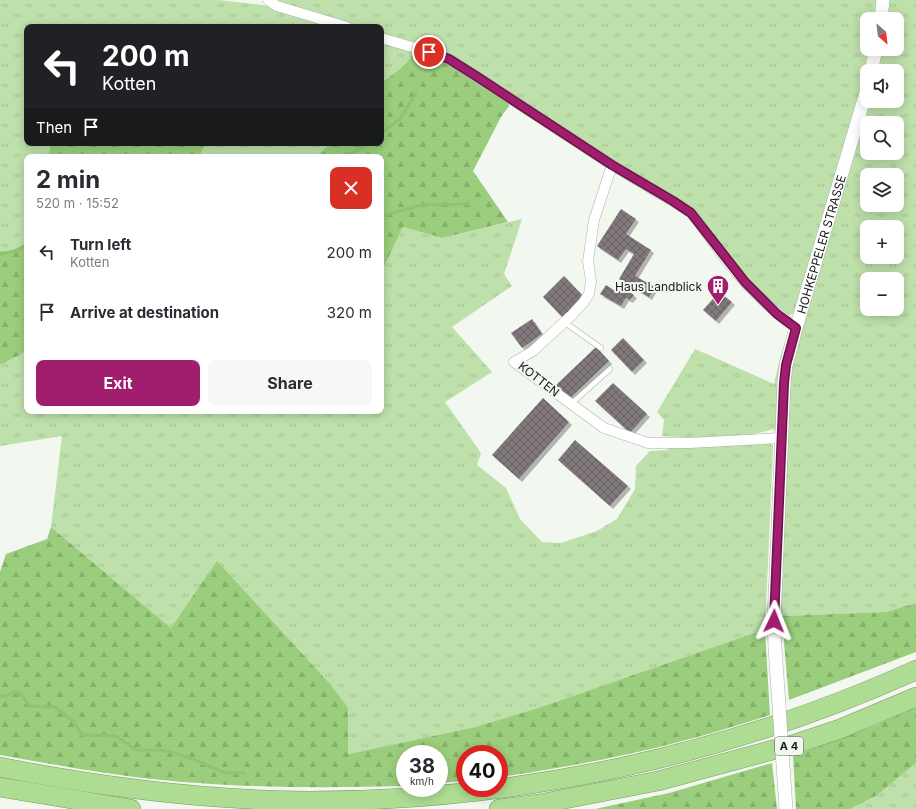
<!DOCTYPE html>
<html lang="en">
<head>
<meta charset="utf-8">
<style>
	body { margin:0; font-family:Inter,sans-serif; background:#f7f7f7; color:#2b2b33; height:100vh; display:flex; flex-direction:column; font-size:15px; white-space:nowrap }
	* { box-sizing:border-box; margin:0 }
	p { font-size:13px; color:#7c7c81 }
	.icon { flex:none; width:22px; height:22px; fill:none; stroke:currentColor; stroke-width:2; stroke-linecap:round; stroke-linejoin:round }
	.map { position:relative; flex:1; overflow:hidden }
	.details { position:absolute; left:24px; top:154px; width:360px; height:260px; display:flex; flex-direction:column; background:#fff; border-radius:8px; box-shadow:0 2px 10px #0003 }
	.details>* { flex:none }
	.guide { position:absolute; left:24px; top:24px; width:360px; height:122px; border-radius:8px; box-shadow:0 2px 10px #0003; background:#202124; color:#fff; overflow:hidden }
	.needle { width:26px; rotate:152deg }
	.tools { position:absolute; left:860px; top:12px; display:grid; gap:8px }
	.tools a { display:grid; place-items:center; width:44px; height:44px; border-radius:8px; background:#fff; box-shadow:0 2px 10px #0003; font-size:20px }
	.speed { position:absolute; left:396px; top:745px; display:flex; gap:8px; font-size:20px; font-weight:700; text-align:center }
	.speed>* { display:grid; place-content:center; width:52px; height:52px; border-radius:50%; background:#fff; box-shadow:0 2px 10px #0003; line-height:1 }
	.speed small { font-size:10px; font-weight:400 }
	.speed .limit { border:6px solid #d22; background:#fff; color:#111 }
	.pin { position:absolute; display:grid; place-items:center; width:34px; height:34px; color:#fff; margin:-17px; border:2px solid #fff; border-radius:50%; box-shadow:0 1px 4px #0007 }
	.me { position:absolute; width:44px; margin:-22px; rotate:2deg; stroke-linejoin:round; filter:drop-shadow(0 0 3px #0008) }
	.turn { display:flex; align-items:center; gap:14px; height:84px; padding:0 12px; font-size:18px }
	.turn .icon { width:52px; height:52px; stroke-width:2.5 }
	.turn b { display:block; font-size:28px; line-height:34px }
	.then { display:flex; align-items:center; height:38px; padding:0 12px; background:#0003; gap:8px; font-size:15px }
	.round { display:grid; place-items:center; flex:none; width:42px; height:42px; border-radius:8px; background:#f7f7f7 }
	.headline { display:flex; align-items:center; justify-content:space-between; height:68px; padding:0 12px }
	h1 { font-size:24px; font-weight:700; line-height:30px }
	.cta { display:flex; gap:8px; margin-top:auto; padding:8px 12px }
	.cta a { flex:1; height:46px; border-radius:8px; background:#a11d6d; color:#fff; font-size:16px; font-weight:700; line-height:46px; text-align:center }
	.cta a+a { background:#f7f7f7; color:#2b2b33 }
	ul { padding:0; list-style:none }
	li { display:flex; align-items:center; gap:12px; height:60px; padding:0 12px }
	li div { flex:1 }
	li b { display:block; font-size:15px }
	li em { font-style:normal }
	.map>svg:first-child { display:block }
	.grass { fill:url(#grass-tufts); fill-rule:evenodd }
	.forest { fill:url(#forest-firs) }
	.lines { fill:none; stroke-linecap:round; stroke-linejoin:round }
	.stream { stroke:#90c371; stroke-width:3 }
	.building { fill:url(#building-cross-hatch); filter:url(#shadow) }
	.service-casing { stroke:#adb2aa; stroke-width:6 }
	.minor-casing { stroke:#adb2aa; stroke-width:11 }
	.tertiary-casing { stroke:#adb2aa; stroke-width:14 }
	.motorway-casing { stroke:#7a9868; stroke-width:20 }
	.service { stroke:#fff; stroke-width:5 }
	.minor { stroke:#fff; stroke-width:10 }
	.tertiary { stroke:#fff; stroke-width:13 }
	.motorway { stroke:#addc92; stroke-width:19 }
	.tertiary-bridge-casing { stroke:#adb2aa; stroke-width:14; stroke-linecap:butt }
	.tertiary-bridge { stroke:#fff; stroke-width:13 }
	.route-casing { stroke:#691347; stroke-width:10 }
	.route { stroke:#a11d6d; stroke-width:7 }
	.labels { text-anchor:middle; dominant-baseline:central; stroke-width:4; stroke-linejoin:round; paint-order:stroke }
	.shield { fill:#f2f7f0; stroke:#5b5d5a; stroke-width:1 }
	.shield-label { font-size:11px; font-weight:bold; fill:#1a1b19 }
	.street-label { font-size:12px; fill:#1a1b19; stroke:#f2f7f0 }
	.poi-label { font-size:12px; fill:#1a1b19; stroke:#f2f7f0; text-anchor:end }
</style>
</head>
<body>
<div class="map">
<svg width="916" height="809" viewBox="0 0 916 809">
	<defs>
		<pattern id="grass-tufts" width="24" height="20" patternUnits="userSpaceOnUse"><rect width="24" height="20" fill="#bee0aa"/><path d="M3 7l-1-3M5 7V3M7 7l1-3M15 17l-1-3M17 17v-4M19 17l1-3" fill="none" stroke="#a3c092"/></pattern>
		<pattern id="forest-firs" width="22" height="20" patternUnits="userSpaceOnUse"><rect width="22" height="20" fill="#9bce7c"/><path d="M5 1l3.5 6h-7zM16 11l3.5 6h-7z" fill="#85b06b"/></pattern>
		<pattern id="building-cross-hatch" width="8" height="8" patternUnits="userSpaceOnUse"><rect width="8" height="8" fill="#80787b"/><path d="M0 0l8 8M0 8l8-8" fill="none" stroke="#686264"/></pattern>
		<filter id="shadow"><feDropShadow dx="3" dy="3" stdDeviation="0" flood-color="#0004"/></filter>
	</defs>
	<rect width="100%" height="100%" fill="#f2f7f0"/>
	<g class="grass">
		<path d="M0,0h219l51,6 67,21h-310v116h25l-5,14h-20v85l-7,4 -16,7 -4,-2z"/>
		<path d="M277,0h602l-3,19h-9v30h4l-14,58 -61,204 -5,4 -6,-1 -30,-26 -19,-22 -41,-55 -67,-41 -67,-43 -180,-93v-7h-21l-74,-23z"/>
		<path d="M888,0h28v603l-30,9 -105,4 5,-175 6,-78 77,-262h28v-30h-20l4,-22h16v-30h-11zM867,123h30v30h-30zM867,175h30v30h-30zM867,227h30v30h-30zM867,279h30v30h-30z"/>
		<path d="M381,41l33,10c-5,13 -21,24 -33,31z"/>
		<path d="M206,143h125l-16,14h-116z"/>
		<path d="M522,219l-18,55 8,12 -60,41 40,45 -47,30 36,51 -4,12 29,23 14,31 22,23 19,1 36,-12 20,-12 18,-30 1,-23 14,-15 16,-1 9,-4 94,-4 4,4 -8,185 -11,2 -213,74 -66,20 -127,27 -130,-192 -47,66 -120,-101 11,-91 -62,10v-81l27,-14v60h354v-138l22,-46 39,11z"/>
		<path d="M787,337l-10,92 -3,2 -1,-2c-35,12 -75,9 -111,7l2,-16 -7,-8 38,-63 79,35 6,-26z"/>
		<path d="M916,763v46h-66l26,-13z"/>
	</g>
	<g class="forest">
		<path d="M414,51l29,11 26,13 39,26 1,5 -8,11 -28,54 35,51 -66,16 -39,-11 -22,46v-116h-66l16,-14h50v-61c12,-7 28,-18 33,-31z"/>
		<path d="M52,143h154l-7,14h-152z"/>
		<path d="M27,242v109l-27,14v-114c8,3 20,-5 27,-9z"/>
		<path d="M51,527l120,101 46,-67 113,123 18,24v46l127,-27 66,-20 213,-74 11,-2 5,84c-90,30 -177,49 -271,62v-23h-34v27l-26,2v-29h-34v32c-74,2 -148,2 -222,-4 -61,-5 -122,-16 -183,-27v-183l6,-18 41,-15z"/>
		<path d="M916,603v49l-127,48 -6,-69 -2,-15 105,-4z"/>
		<path d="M916,707v56l-40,33 -26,13h-54l-3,-53 83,-31z"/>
		<path d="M772,763l5,46h-182l74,-16z"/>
	</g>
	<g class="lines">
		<g class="stream">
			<path d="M381,133l19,-14 16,-26"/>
			<path d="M341,157l12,-4 15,-10"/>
			<path d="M381,216l40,-11 48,-1"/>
			<path d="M0,254l15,-3 12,-6"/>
			<path d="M0,696h6l8,-4 7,2 8,12 26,1 19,15 8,13 34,1 20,14h23l12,2 24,8 30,13h19"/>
		</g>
	</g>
	<g class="building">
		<path d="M621,209l15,10 -10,15 25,16 -16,26 20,11 -6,10 -30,-18 15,-25 -8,-5 -8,11 -21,-14z"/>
		<path d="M564,276l20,21 -21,21 -20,-21z"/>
		<path d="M606,285l12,8 4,-6 12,8 -4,5 -4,-2 -5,8 -21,-12z"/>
		<path d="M719,292l13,10 -16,19 -13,-11z"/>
		<path d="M532,319l10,15 -20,14 -11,-15z"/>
		<path d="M623,338l21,22 -12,12 -21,-22z"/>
		<path d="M596,347l13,14 -41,39 -13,-14z"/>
		<path d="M613,383l34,31 -17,19 -35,-32z"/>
		<path d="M543,398l26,24 -50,57 -27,-24z"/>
		<path d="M575,440l53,46 -18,20 -52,-46z"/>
	</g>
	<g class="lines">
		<g class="service-casing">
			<g id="service">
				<path d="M564,322l37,26"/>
				<path d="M571,404l39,-35"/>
			</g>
		</g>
		<g class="minor-casing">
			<g id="minor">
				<path d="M268,0l9,6 70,21"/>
				<path d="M381,38l48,14 20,7 27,17 136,89 72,43 7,5c16,19 29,40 45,59 17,21 38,39 60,56"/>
				<path d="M612,165l-18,55 -6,41 3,20 -2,13 -6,9 -11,12 -39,36 -19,11 90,66 44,15h41l92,-5"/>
			</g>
		</g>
		<g class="tertiary-casing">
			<g id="tertiary">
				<path d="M881,19l2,-19"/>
				<path d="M871,71l5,-22"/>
				<path id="s1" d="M775,647l-1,-26 10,-238 2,-18 10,-37 71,-239"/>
			</g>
		</g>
		<g class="motorway-casing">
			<g id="motorway">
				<path d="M0,767c101,20 205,33 308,34 209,0 418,-45 608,-131"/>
				<path d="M0,787l131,22"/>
				<path d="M499,809l40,-5 119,-23 137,-37 45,-15 76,-32"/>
			</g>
		</g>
		<use href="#service" class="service"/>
		<use href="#minor" class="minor"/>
		<use href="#tertiary" class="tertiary"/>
		<use href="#motorway" class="motorway"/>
		<g class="tertiary-bridge-casing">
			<path id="tertiary-bridge" d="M775,647l11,162"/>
		</g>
		<use href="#tertiary-bridge" class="tertiary-bridge"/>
	</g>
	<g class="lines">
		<g class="route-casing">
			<path id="route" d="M429,52l20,7 27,17 136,89 61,36 18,12 54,69 32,32 19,14 -10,37 -2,18 -10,238"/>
		</g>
		<use href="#route" class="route"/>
	</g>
	<defs>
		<g id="building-pin" transform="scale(1.15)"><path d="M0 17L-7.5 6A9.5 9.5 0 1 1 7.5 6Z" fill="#a11d6d" stroke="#f2f7f0"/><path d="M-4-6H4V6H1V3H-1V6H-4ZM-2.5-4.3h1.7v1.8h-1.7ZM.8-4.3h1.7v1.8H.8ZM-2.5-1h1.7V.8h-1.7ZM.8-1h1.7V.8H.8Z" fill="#fff"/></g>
	</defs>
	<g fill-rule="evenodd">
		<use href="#building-pin" x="718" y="286"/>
	</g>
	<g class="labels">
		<rect class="shield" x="775" y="737" width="28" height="18" rx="3"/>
		<g class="shield-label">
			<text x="789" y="746">A 4</text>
		</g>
		<g class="street-label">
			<text stroke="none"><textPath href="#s1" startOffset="408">HOHKEPPELER STRASSE</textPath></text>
			<text transform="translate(539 379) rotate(38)">KOTTEN</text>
		</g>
		<g class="poi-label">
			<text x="702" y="286">Haus Landblick</text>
		</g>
	</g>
</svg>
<div class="tools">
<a><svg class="needle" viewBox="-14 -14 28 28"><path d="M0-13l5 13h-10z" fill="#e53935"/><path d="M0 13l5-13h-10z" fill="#7c7c81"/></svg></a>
<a><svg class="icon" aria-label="sound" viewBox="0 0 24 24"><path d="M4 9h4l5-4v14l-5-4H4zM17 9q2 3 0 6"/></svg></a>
<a><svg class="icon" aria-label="search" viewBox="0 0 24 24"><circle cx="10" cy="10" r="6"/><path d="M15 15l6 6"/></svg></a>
<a><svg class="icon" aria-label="layers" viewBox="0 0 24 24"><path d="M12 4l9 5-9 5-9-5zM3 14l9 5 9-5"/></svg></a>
<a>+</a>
<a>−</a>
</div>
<div class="speed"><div>38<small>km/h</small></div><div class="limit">40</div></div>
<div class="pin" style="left:429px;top:52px;background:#d93025"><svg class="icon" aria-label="arrive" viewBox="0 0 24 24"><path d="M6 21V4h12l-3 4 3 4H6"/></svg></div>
<svg class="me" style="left:774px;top:621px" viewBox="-20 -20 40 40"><path d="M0-17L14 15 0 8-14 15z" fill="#a11d6d" stroke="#fff" stroke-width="4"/></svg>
<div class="guide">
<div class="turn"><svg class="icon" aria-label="left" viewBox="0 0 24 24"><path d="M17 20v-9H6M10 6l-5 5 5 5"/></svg><div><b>200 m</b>Kotten</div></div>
<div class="then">Then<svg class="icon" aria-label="arrive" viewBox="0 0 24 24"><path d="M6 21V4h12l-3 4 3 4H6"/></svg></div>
</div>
<section class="details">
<div class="headline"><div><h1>2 min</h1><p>520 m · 15:52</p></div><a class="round" style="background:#d93025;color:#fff"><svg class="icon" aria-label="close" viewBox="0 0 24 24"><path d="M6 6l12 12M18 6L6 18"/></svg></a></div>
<ul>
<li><svg class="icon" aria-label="left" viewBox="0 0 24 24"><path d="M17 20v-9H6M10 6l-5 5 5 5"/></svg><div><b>Turn left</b><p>Kotten</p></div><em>200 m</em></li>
<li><svg class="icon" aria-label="arrive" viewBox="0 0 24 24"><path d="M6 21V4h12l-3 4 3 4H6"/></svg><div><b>Arrive at destination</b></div><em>320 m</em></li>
</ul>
<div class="cta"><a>Exit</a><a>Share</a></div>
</section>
</div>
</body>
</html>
